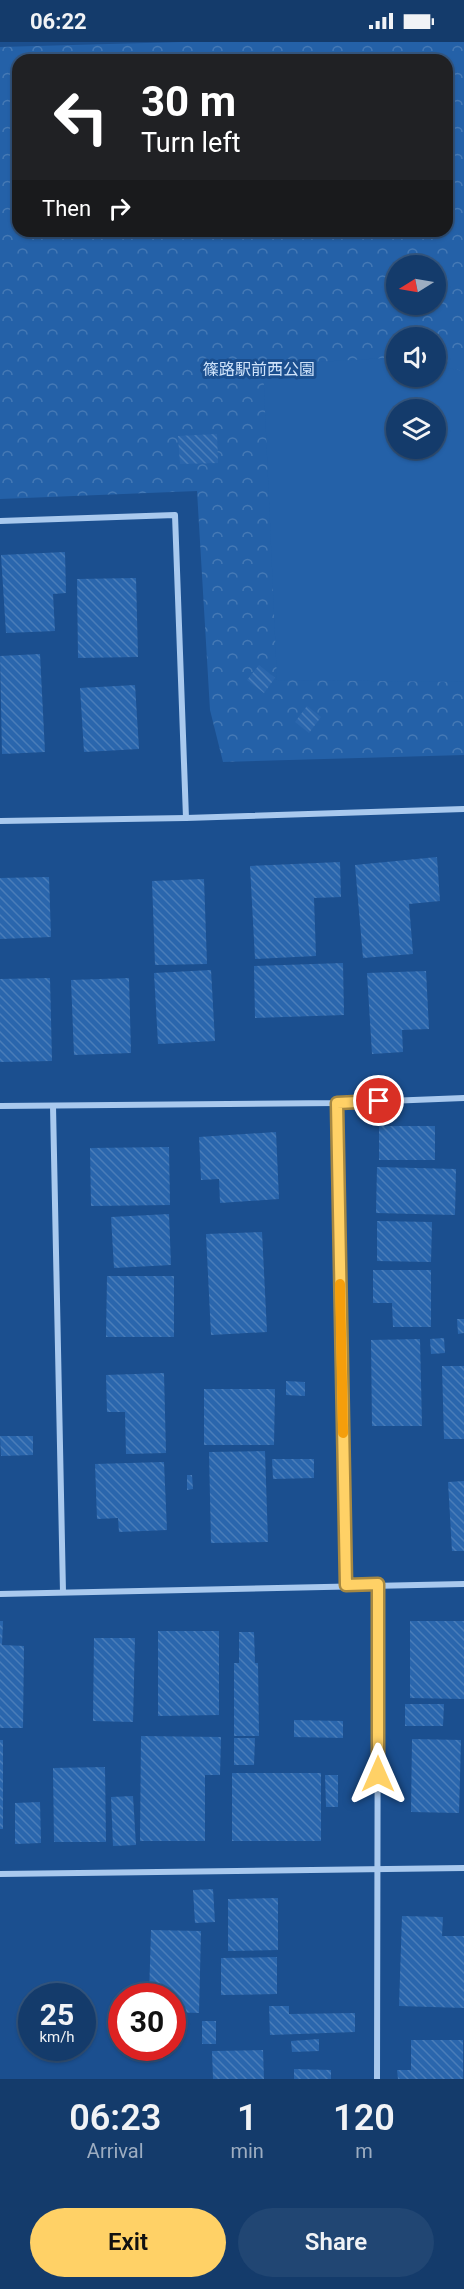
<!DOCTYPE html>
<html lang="en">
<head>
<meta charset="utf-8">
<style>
	body { margin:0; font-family:Roboto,"Noto Sans JP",sans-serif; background:#214673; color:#f1f3f6; height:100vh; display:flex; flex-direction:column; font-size:22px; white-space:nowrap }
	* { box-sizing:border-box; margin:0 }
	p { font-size:20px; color:#9dadc1 }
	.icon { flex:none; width:33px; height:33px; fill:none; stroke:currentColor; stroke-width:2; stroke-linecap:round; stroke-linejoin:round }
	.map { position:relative; height:2037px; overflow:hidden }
	.sheet { display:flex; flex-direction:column; background:#143b6b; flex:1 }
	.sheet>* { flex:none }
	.hud { position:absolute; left:12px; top:12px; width:441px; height:183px; border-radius:18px; box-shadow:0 2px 4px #0004,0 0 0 2px #33557e; background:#202124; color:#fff; overflow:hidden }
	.needle { width:39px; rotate:259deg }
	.tools { position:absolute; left:386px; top:213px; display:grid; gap:12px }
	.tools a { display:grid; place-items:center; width:60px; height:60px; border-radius:50%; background:#143b6b; box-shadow:0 2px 4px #0004,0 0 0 2px #33557e; font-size:30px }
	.speed { position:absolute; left:18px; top:1941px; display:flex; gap:12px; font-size:30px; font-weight:700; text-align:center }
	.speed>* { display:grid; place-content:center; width:78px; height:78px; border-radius:50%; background:#143b6b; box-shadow:0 2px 4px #0004,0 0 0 2px #33557e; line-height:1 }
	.speed small { font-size:15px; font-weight:400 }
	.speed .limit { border:9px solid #d22; background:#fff; color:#111 }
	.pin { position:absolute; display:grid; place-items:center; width:51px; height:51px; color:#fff; margin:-26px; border:3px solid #fff; border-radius:50%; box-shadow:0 2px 6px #0007 }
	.me { position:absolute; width:66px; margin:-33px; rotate:0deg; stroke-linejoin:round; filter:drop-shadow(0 0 4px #0008) }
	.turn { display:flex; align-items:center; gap:21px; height:126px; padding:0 30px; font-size:27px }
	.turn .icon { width:78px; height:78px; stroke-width:2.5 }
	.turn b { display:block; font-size:42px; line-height:51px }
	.then { display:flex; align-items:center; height:57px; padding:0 30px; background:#0003; gap:12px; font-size:22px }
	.eta { display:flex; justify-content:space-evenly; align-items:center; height:102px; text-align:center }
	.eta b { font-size:36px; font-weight:600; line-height:42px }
	.button { display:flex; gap:12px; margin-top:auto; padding:12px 30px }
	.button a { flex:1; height:69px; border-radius:36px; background:#ffd166; color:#111; font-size:24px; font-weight:600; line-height:69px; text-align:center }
	.button a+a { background:#214673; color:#f1f3f6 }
	.status { display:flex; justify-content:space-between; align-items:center; height:42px; padding:0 30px; background:#143b6b; direction:ltr }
	.status svg { height:16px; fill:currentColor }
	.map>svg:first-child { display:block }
	.park { fill:url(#park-crowns); fill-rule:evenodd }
	.pitch { fill:#2461a8; fill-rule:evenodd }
	.building { fill:url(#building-back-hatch) }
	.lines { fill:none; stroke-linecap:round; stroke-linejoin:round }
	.street { stroke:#a9c9ee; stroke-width:6 }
	.route-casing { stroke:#a68842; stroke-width:15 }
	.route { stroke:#ffd166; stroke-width:10 }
	.slow { stroke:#f59e0b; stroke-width:10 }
	.labels { text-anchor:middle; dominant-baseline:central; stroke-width:6; stroke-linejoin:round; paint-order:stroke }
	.park-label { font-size:16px; fill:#cfe3fa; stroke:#1b4f8f }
</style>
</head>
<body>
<div class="status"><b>06:22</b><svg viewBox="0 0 49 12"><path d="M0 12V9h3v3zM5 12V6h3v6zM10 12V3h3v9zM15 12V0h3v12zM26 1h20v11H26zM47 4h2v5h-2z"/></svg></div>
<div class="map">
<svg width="464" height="2037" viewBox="0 0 464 2037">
	<defs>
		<pattern id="park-crowns" width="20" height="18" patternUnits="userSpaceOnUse" patternTransform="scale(1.5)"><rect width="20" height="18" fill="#2461a8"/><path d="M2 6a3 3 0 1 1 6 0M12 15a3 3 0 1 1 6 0" fill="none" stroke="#4579b5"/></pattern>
		<pattern id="building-back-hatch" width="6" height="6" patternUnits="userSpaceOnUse" patternTransform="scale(1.5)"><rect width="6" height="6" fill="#2a66ad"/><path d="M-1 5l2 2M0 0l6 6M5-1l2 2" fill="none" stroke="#4a7db9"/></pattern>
	</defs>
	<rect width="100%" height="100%" fill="#1b4f8f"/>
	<path class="park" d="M182,0h282v713l-241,7 -13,-52 -13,-219 -197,8v-452zM18,18h429v171h-429zM396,224h39v38h-39zM396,296h39v38h-39zM396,368h39v38h-39z"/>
	<path class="pitch" d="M387,316l9,2v16h39v-10l29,5v311l-187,-2 -14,-315zM396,368h39v38h-39z"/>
	<g class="building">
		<path d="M217,392l1,29 -38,1 -2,-28z"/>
		<path d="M65,510l1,41 -13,1 2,37 -49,2 -5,-78z"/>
		<path d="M136,536l2,79 -60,1 -1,-79z"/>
		<path d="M40,612l5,98 -43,2 -2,-98z"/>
		<path d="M259,623l16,13 -11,15 -17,-13z"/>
		<path d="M135,643l4,64 -55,3 -4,-64z"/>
		<path d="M307,664l14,11 -12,16 -14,-11z"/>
		<path d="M437,815l3,44 -31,3 4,50 -50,4 -8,-93z"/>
		<path d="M340,820l1,35 -27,1 2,58 -61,3 -5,-93z"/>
		<path d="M49,835l2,60 -51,2v-61z"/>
		<path d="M204,837l3,85 -52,1 -3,-84z"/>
		<path d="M343,921l1,52 -89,3 -1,-52z"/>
		<path d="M211,928l4,71 -57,3 -4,-71z"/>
		<path d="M426,929l3,58 -27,1 1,22 -31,2 -5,-81z"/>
		<path d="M50,936l2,83 -52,1v-83z"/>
		<path d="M129,936l2,75 -57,2 -3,-75z"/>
		<rect x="379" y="1084" width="56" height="34"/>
		<path d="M276,1090l3,67 -59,4 -1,-24 -18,1 -2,-43z"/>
		<path d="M169,1105l1,58 -79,1 -1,-58z"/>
		<path d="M377,1125l79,2 -1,46 -79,-2z"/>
		<path d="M169,1172l2,51 -57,3 -3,-51z"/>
		<path d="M377,1179l55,1 -1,40 -54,-1z"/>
		<path d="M262,1190l5,100 -56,3 -5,-101z"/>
		<path d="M373,1228h58v57h-38l-1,-24h-19z"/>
		<path d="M107,1234h67v61h-68z"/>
		<path d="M457,1277h7v14l-6,1z"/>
		<path d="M444,1296l1,15 -14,1 -1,-15z"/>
		<path d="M420,1297l2,87h-50l-1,-86z"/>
		<path d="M442,1324h22v73h-20z"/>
		<path d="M164,1331l2,80 -40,1 -1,-42h-18l-1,-37z"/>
		<path d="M286,1339l19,1v14l-19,-1z"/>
		<path d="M204,1347h71l-1,56h-70z"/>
		<path d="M0,1394h33v19l-32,1z"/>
		<path d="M265,1409l3,91 -57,1 -2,-91z"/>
		<path d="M272,1417h42v19l-41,1z"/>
		<path d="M164,1420l3,68 -48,2 -1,-14 -21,1 -2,-55z"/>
		<path d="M187,1433h5l1,14 -6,1z"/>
		<path d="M464,1439v70h-12l-4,-69z"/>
		<path d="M0,1579h3l-1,24 22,1 -1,82h-23z"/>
		<path d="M410,1579h54v78l-54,-1z"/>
		<path d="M158,1589h61v84l-61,1z"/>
		<path d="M239,1590h15l1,31h3l1,73h-25v-73h5z"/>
		<path d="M94,1596h41l-2,84 -40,-1z"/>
		<path d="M405,1662h39l-1,22h-38z"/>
		<path d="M294,1678l49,1v17l-49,-1z"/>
		<path d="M141,1694l80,1 -1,38h-15v66h-65z"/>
		<path d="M234,1696h21l-1,27h-20z"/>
		<path d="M412,1697l49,1 -2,73 -48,-1z"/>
		<rect x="0" y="1698" width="3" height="89"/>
		<path d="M105,1725l1,75h-52l-1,-74z"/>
		<rect x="232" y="1731" width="89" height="68"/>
		<path d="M325,1733h13v32h-12z"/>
		<path d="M133,1754l3,49 -23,1 -2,-49z"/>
		<path d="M40,1760l1,41 -26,1v-41z"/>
		<path d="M213,1847l2,33 -20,1 -2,-33z"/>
		<path d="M278,1856v52l-50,1v-52z"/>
		<path d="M402,1874l41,1 -1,19h22v72l-65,-2z"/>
		<path d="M151,1888l50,1 -2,82 -27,-1v-16h-23z"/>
		<path d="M277,1915v37l-56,1v-37z"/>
		<path d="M269,1964h20v8l66,-1v19l-85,3z"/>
		<rect x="202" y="1979" width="14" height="23"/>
		<path d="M319,1997v12l-27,1 -1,-11z"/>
		<path d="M411,1998h52v39h-65l-1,-9h14z"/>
		<path d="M263,2008l1,29h-51l-1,-28z"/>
		<path d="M294,2027l37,1v9h-37z"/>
	</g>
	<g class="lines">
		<g class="street">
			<path d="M0,479l175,-6 11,303"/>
			<path d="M0,779l186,-3 278,-9"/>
			<path d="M337,1061l9,482"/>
			<path d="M0,1064l337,-3 127,-5"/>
			<path d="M53,1064l10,486"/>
			<path d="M0,1552l464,-10"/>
			<path d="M0,1832l464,-6"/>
			<path d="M377,2037l1,-495"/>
		</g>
	</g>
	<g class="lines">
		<g class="route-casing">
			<path id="route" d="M378,1732v-190l-32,1 -9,-482 42,-2"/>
		</g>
		<use href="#route" class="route"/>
		<path class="slow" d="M340,1242l3,149"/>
	</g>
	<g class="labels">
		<g class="park-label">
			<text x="259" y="327">篠路駅前西公園</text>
		</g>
	</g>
</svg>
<div class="tools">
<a><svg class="needle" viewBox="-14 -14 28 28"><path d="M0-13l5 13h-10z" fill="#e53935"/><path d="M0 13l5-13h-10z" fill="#9dadc1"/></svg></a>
<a><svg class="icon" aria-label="sound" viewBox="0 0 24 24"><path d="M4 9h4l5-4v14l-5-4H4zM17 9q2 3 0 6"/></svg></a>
<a><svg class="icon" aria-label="layers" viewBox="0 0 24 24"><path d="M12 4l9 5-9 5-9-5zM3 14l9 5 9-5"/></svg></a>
</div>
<div class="speed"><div>25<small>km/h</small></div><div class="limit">30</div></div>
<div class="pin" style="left:379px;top:1059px;background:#d93025"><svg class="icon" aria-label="arrive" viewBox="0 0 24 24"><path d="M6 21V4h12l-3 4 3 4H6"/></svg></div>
<svg class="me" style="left:378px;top:1732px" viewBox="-20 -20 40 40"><path d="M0-17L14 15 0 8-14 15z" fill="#ffd166" stroke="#fff" stroke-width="4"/></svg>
<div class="hud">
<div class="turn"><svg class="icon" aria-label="left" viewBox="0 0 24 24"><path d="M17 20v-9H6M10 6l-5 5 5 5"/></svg><div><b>30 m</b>Turn left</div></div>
<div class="then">Then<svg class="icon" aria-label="right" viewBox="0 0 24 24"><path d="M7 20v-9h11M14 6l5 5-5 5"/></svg></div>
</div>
</div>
<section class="sheet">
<div class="eta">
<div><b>06:23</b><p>Arrival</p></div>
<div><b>1</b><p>min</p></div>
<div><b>120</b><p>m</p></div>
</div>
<div class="button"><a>Exit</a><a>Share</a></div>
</section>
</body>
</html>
